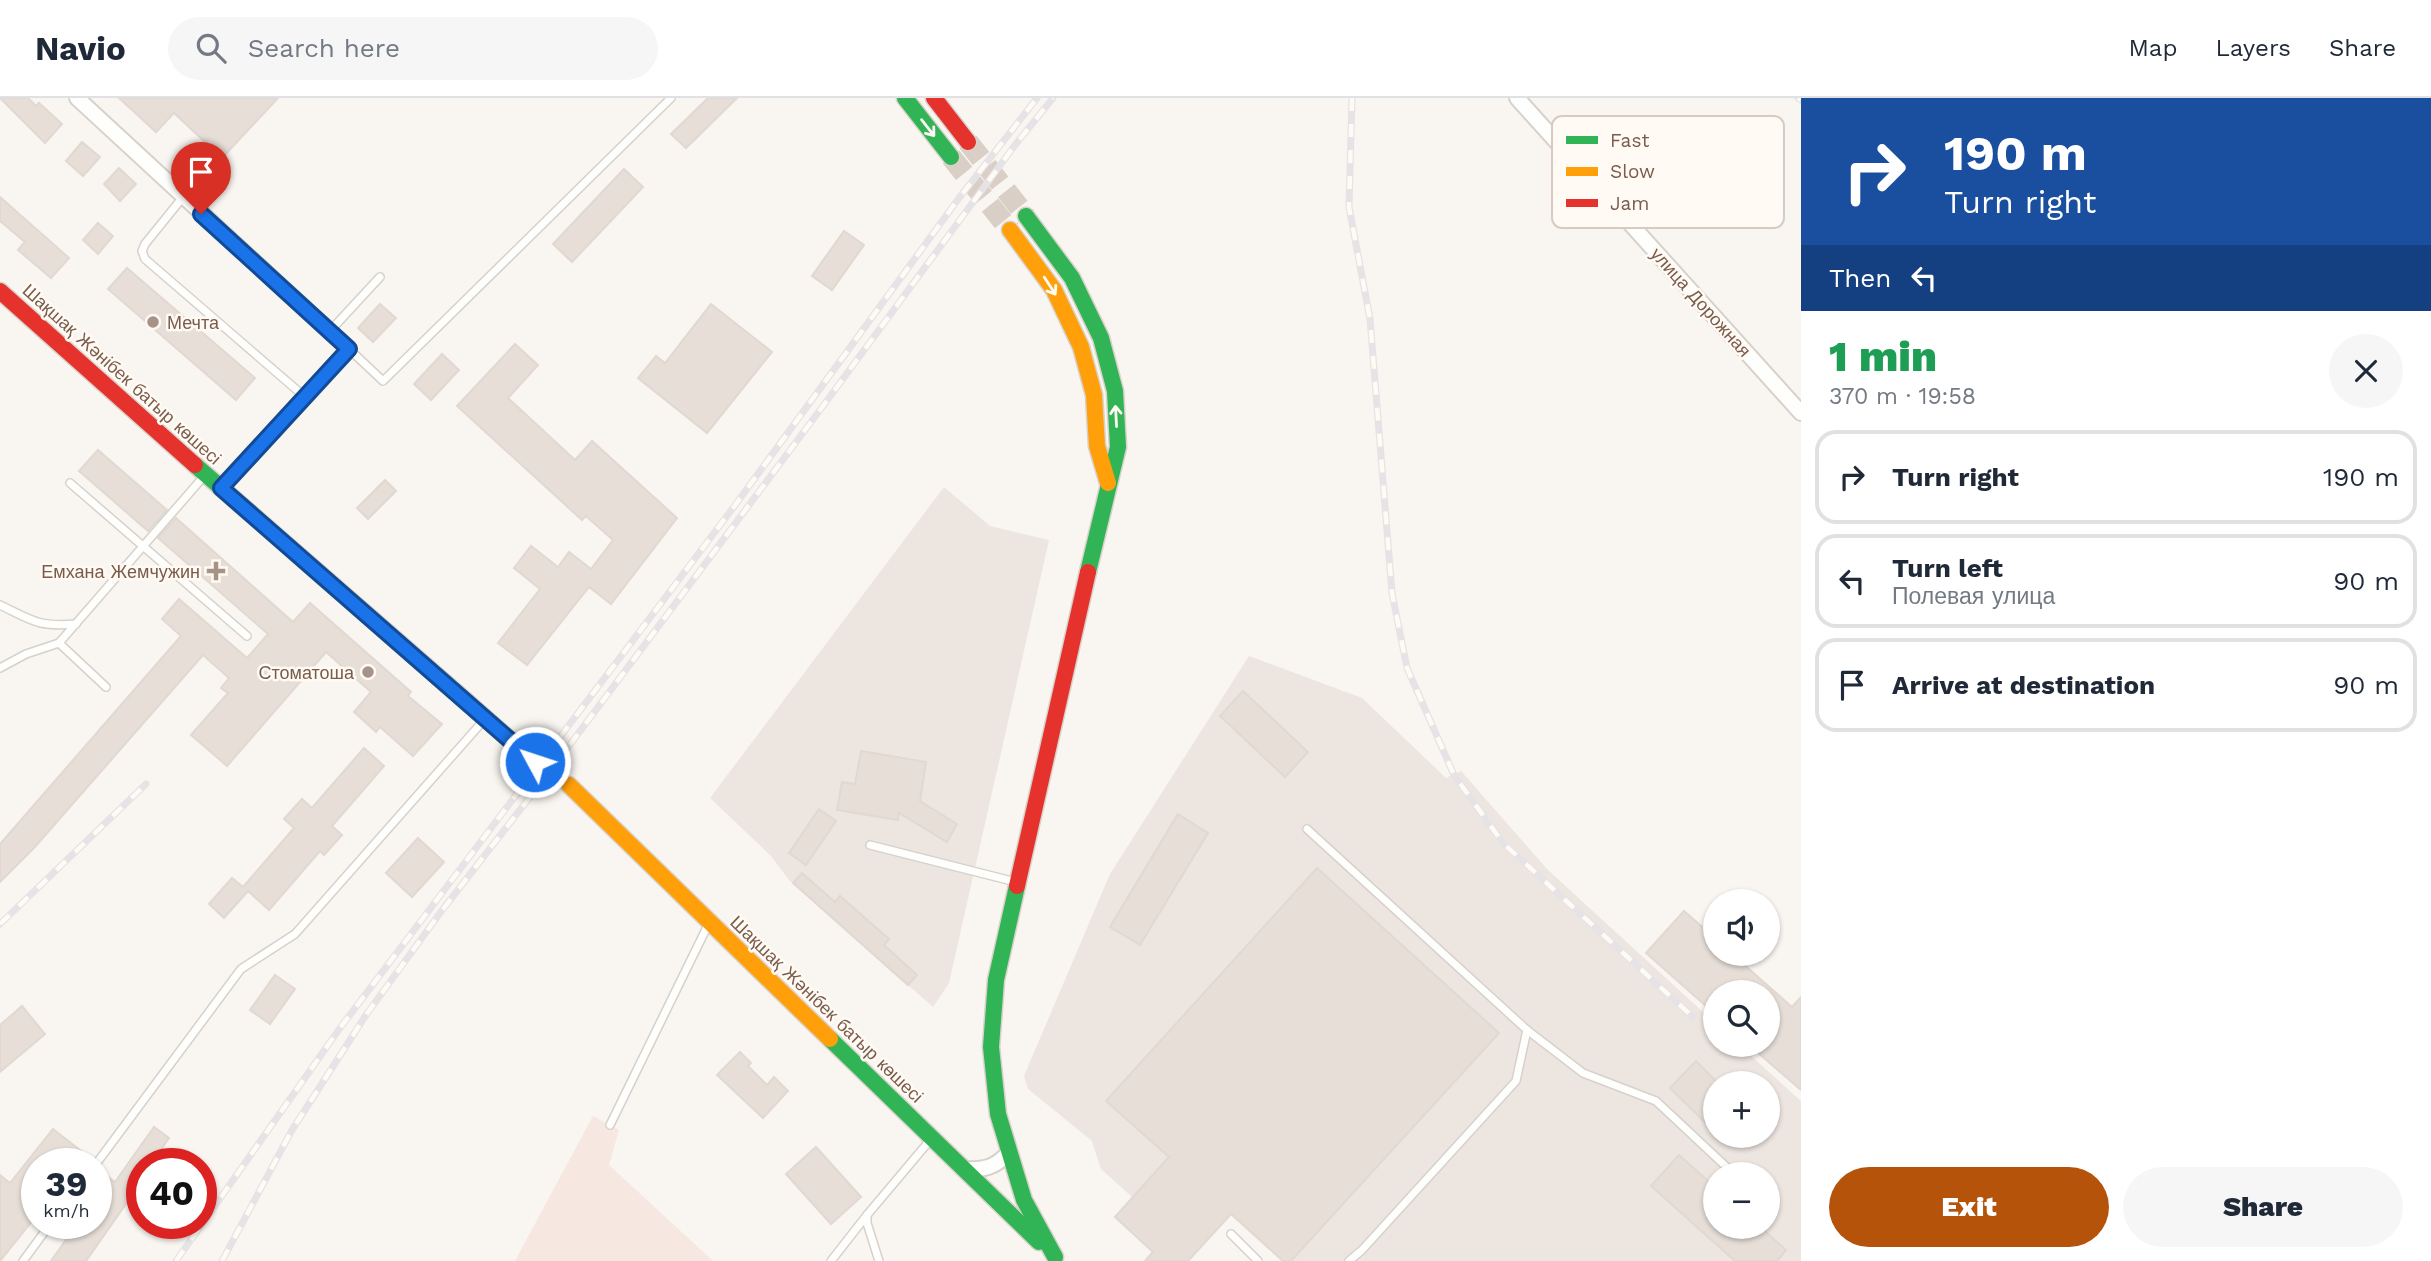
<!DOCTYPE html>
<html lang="en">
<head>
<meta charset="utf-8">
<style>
	body { margin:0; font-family:"Work Sans",sans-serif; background:#f6f6f7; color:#1f2937; height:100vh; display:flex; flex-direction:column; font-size:26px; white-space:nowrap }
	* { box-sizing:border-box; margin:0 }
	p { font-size:23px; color:#747a83 }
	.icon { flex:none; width:38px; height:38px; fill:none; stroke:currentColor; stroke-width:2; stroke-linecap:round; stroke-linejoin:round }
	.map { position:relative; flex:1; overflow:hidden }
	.drawer { display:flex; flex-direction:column; background:#fff; width:630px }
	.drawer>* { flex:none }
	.guide { background:#1a4fa0; color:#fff; overflow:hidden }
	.controls { position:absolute; left:1703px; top:791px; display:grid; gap:14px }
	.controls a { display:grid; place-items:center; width:77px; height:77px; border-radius:50%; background:#fff; box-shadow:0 2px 5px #0004; font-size:35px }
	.speed { position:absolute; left:21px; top:1050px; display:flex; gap:14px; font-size:35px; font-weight:700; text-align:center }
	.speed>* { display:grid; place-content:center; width:91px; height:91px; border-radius:50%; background:#fff; box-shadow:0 2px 5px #0004; line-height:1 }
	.speed small { font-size:18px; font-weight:400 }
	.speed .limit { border:10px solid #d22; background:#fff; color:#111 }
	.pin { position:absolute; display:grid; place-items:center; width:60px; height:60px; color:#fff; margin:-72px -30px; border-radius:50% 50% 50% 0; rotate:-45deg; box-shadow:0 0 7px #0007 }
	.pin .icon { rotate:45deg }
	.me { position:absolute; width:77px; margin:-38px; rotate:310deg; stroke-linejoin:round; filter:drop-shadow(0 0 5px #0008) }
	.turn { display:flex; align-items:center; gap:24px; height:147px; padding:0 28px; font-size:32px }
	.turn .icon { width:91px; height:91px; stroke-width:2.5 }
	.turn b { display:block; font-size:49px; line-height:60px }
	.then { display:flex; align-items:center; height:66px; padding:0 28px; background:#0003; gap:14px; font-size:26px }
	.round { display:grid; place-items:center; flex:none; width:74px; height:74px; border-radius:37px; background:#f6f6f7 }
	.overview { display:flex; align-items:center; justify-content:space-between; height:119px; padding:0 28px }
	h1 { font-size:42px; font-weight:800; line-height:52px; color:#1e9e55 }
	.primary-button { display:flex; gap:14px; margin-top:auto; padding:14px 28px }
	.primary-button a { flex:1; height:80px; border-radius:42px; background:#b45309; color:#fff; font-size:28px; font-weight:800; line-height:80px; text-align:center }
	.primary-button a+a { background:#f6f6f7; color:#1f2937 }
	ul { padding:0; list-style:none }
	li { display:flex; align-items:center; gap:21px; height:94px; margin:0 14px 10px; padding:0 14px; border:4px solid #e0e1e3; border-radius:21px }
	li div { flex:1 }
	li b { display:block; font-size:26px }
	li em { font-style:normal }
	header { display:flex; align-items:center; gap:42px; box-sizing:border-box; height:98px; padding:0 35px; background:#fff; border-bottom:2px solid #e0e1e3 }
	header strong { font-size:33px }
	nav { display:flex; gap:38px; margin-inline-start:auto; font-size:24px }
	.search { width:490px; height:63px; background:#f6f6f7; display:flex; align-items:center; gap:18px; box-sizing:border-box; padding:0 24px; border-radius:38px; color:#747a83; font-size:26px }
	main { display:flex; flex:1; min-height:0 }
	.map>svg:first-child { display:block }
	.commercial { fill:#f6e8e1 }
	.industrial { fill:#ede5e0; fill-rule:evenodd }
	.building { fill:#e6ded7; stroke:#e2d8d2; stroke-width:2 }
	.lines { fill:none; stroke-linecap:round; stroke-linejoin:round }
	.secondary-tunnel { stroke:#d9cfc7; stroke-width:21; stroke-dasharray:21 10; stroke-linecap:butt }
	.lane-casing { stroke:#d7d1cb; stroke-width:10 }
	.street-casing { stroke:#d7d1cb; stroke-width:18 }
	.fast-casing { stroke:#d9d2cb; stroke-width:19 }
	.slow-casing { stroke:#d9d2cb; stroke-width:19 }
	.jam-casing { stroke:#d9d2cb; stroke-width:19 }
	.lane { stroke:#fefefd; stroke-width:7 }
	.street { stroke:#fefefd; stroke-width:14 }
	.fast { stroke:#30b455; stroke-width:16 }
	.slow { stroke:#ff9f0a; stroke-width:16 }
	.jam { stroke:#e5322d; stroke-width:16 }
	.rail-casing { stroke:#e6e3e7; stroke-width:7 }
	.rail { stroke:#fffaf3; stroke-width:4.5; stroke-dasharray:13; stroke-linecap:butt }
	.oneway { stroke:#fffaf3 }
	.route-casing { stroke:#114b97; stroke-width:18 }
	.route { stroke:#1a73e8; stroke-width:12 }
	.poi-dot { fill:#a69286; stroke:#fffaf3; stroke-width:2.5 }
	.labels { text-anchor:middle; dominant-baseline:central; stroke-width:5; stroke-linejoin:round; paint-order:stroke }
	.street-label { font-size:18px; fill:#7a5c4d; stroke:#fffaf3 }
	.poi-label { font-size:18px; fill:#7a5c4d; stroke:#fffaf3; text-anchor:end }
	.key { fill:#fffaf3; stroke:#d7cbc1; stroke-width:2 }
	.key-label { font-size:19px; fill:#7a5c4d }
</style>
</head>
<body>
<header>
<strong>Navio</strong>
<div class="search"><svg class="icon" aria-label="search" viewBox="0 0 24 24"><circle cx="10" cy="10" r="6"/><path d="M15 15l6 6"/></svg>Search here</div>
<nav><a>Map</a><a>Layers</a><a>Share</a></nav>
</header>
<main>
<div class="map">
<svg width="1801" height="1163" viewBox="0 0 1801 1163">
	<rect width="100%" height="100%" fill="#f9f5f0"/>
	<path class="commercial" d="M593,1018l26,14 -10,35 104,96h-198z"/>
	<g class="industrial">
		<path d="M944,389l46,39 59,14 -100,443 -16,24 -144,-127 -18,-24 -61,-58z"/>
		<path d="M1249,558l113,42 84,80 15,-7 87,99 167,153v22h24l62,56v160h-518l-52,-47 -43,47h-43l8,-10 -38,-34 17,-20 -31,-28 -9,-28 -64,-52 -4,-13 86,-202zM1715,985h53v53h-53zM1715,1076h53v53h-53z"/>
	</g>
	<g class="building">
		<path d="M0,0h28l8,8 3,-3 23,21 -17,19z"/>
		<path d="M119,0h159l-56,60 -48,-45 -18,19z"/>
		<path d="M708,0h29l-51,50 -15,-14z"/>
		<path d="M82,44l18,15 -17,19 -17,-15z"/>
		<path d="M119,70l17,16 -16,17 -16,-17z"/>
		<path d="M624,71l19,18 -71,75 -19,-18z"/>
		<path d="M0,99l69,61 -18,20 -33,-28 7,-8 -25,-21z"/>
		<path d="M98,125l15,13 -15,18 -15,-14z"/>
		<path d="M844,133l20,14 -32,45 -20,-14z"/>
		<path d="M127,170l128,110 -19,22 -128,-111z"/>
		<path d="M380,206l16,14 -23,24 -15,-14z"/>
		<path d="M711,206l61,48 -65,81 -69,-55 18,-22 9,7z"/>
		<path d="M515,246l23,21 -30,33 67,62 17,-19 85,77 -66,86 -22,-17 -62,78 -29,-22 42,-54 -26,-21 17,-22 27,21 11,-15 22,17 22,-29 -27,-24 -4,4 -125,-114z"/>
		<path d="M442,256l17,16 -28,30 -17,-16z"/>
		<path d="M98,352l69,60 -19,21 -69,-60z"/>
		<path d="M385,382l11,11 -28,28 -11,-11z"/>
		<path d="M176,420l117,104 17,-19 101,89 -3,4 34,28 -29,32 -33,-29 -4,5 -22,-20 17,-20 -45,-40 -99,114 -36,-31 37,-42 -7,-5 8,-10 -26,-23 -169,193 -34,34v-38l181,-208 -19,-17 17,-20 68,59 21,-24 -110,-96z"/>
		<path d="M1243,593l65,61 -23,25 -65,-61z"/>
		<path d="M364,650l20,18 -52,60 10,9 -18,20 -4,-4 -51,59 -21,-19 -24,27 -15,-14 23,-26 11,9 51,-59 -10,-9 18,-20 10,9z"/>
		<path d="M861,653l65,11 -6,39 37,23 -10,18 -48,-29 -1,7 -61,-10 5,-28 13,2z"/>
		<path d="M819,711l17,12 -30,44 -17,-12z"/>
		<path d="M1178,716l30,19 -68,112 -30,-18z"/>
		<path d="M418,740l26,24 -32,35 -26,-24z"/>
		<path d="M1317,770l182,165 -208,228h-8l-52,-47 -43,47h-43l8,-9 -38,-35 54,-60 -63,-56z"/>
		<path d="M802,775l33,29 5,-6 49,43 -5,6 33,30 -9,10 -115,-102z"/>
		<path d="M1684,813l31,27v16h17l60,53 9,-10v93l-52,-45h19v-53h-53v22l-69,-61z"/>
		<path d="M275,877l20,14 -25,35 -20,-14z"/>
		<path d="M22,908l23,28 -45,38v-47z"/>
		<path d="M740,954l11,11 -3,3 19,19 7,-8 14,14 -25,27 -46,-43z"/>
		<path d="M1696,963l19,19v52l-45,-44z"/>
		<path d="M154,1029l15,11 -18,26h-9v13l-11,16 2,1 -47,67h-35l27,-38h18v-26l13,-19 6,4z"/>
		<path d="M53,1031l32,25 -8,10h-40v51l-37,46v-86l10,8z"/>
		<path d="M816,1049l45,50 -30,27 -45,-50z"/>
		<path d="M1679,1057l36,32v40h45l26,23 -9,11h-42l-84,-75z"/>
	</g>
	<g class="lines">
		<g class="secondary-tunnel">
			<path d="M968,44l58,74"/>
			<path d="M951,59l59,73"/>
		</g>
		<g class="lane-casing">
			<g id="lane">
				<path d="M183,99l-38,47 -3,7 3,8 160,138"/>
				<path d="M330,233l50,-54"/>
				<path d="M349,251l34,32 288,-283"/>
				<path d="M70,385l177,153"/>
				<path d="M0,507c33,16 38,22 76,19"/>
				<path d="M59,545l47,44"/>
				<path d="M0,570l26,-14 33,-11 146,-168"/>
				<path d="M1307,731l220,201 56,43 73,28 78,73"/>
				<path d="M870,747l146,37"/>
				<path d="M610,1027l99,-202"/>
				<path d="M96,1066l145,-195 54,-35 189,-214"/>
				<path d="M1768,1109l3,3"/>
				<path d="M1231,1136l27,27"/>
				<path d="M23,1163l28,-38"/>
				<path d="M831,1163l36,-46"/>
				<path d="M879,1163l-12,-38v-8l64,-76"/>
				<path d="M1349,1163l13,-11 154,-169 11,-51"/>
			</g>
		</g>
		<g class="street-casing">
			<g id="street">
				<path d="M77,0l272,251 -128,139"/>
				<path d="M1517,0l284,315"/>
				<path d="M964,1071c19,1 31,-1 44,-16"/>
			</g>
		</g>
		<g class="fast-casing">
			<g id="fast">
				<path d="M905,0l46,59"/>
				<path d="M1026,118l46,62 29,60 14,53 3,56 -30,125"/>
				<path d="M195,367l272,237"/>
				<path d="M1017,788l-21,94 -5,67 7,67 26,86 31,57"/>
				<path d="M830,941l209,203"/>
			</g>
		</g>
		<g class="slow-casing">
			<g id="slow">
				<path d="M1010,132l44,60 27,57 13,48 3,51 11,37"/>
				<path d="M467,604l68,60"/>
				<path d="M569,687l261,254"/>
			</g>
		</g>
		<g class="jam-casing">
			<g id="jam">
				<path d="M934,0l34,44"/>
				<path d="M0,193l195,174"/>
				<path d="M1017,788l71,-314"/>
			</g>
		</g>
		<use href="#lane" class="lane"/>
		<use href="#street" class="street"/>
		<use href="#fast" class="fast"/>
		<use href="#slow" class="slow"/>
		<use href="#jam" class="jam"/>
		<g class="rail-casing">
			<g id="rail">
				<path d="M1352,0l-3,109 21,112 22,274 15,75 47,107 49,68 190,174"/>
				<path d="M1798,0l3,2"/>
				<path d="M0,826l146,-140"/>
				<path d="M176,1163l164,-233 393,-520 226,-310 78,-100"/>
				<path d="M222,1163l70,-131 74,-115 74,-102 114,-147 269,-360 192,-261 38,-47"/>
			</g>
		</g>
		<use href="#rail" class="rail"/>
	</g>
	<defs><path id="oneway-shaft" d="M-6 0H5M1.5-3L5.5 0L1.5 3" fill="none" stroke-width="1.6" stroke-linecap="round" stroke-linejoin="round" transform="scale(1.75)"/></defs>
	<g class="oneway">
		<use href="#oneway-shaft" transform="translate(928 30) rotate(52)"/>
		<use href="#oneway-shaft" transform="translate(1050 188) rotate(57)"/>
		<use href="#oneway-shaft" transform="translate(1116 318) rotate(-93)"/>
	</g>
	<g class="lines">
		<g class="route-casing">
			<path id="route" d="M201,116l148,135 -128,139 314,274"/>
		</g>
		<use href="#route" class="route"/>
	</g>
	<g class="poi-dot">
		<circle cx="153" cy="224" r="7"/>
		<path d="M212.5 462.5h7v7h7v7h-7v7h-7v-7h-7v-7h7z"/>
		<circle cx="368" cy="574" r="7"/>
	</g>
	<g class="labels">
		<g class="street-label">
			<text transform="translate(1701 204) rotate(48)">улица Дорожная</text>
			<text transform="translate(122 276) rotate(42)">Шақшақ Жәнібек батыр көшесі</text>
			<text transform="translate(827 911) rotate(44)">Шақшақ Жәнібек батыр көшесі</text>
		</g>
		<g class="poi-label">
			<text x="167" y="224" text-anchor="start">Мечта</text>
			<text x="200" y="473">Емхана Жемчужин</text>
			<text x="354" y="574">Стоматоша</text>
		</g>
	</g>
	<rect x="1552" y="18" width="232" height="112" rx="10" class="key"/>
	<rect x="1566" y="38" width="32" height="8" fill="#30b455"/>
	<rect x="1566" y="69" width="32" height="9" fill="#ff9f0a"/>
	<rect x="1566" y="101" width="32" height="8" fill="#e5322d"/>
	<g class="key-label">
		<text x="1610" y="49">Fast</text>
		<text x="1610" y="80">Slow</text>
		<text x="1610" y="112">Jam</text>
	</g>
</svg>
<div class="controls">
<a><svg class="icon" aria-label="sound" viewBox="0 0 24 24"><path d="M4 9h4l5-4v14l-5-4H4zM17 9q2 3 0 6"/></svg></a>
<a><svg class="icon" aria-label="search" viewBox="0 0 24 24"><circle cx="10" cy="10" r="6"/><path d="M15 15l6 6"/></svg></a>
<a>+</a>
<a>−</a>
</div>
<div class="speed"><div>39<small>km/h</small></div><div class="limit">40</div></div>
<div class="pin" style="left:201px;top:116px;background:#d93025"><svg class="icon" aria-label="arrive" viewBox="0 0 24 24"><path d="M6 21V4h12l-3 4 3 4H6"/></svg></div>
<svg class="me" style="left:535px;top:664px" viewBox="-20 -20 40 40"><circle r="17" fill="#1a73e8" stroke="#fff" stroke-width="3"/><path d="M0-11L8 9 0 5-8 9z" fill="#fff"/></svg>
</div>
<section class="drawer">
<div class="guide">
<div class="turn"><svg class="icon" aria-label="right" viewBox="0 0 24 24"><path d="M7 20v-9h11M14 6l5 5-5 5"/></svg><div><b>190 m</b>Turn right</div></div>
<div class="then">Then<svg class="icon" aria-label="left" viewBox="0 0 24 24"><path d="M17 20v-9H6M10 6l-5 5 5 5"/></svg></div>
</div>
<div class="overview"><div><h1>1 min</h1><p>370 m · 19:58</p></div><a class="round"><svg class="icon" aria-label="close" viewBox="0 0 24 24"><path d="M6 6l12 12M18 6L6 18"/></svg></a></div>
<ul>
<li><svg class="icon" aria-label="right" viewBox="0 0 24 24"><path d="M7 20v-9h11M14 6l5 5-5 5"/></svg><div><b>Turn right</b></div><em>190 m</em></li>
<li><svg class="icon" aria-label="left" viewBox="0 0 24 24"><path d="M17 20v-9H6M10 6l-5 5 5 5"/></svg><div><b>Turn left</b><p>Полевая улица</p></div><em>90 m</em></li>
<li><svg class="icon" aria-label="arrive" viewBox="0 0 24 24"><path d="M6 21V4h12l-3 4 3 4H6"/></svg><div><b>Arrive at destination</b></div><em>90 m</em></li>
</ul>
<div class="primary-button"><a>Exit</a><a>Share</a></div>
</section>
</main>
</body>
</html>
